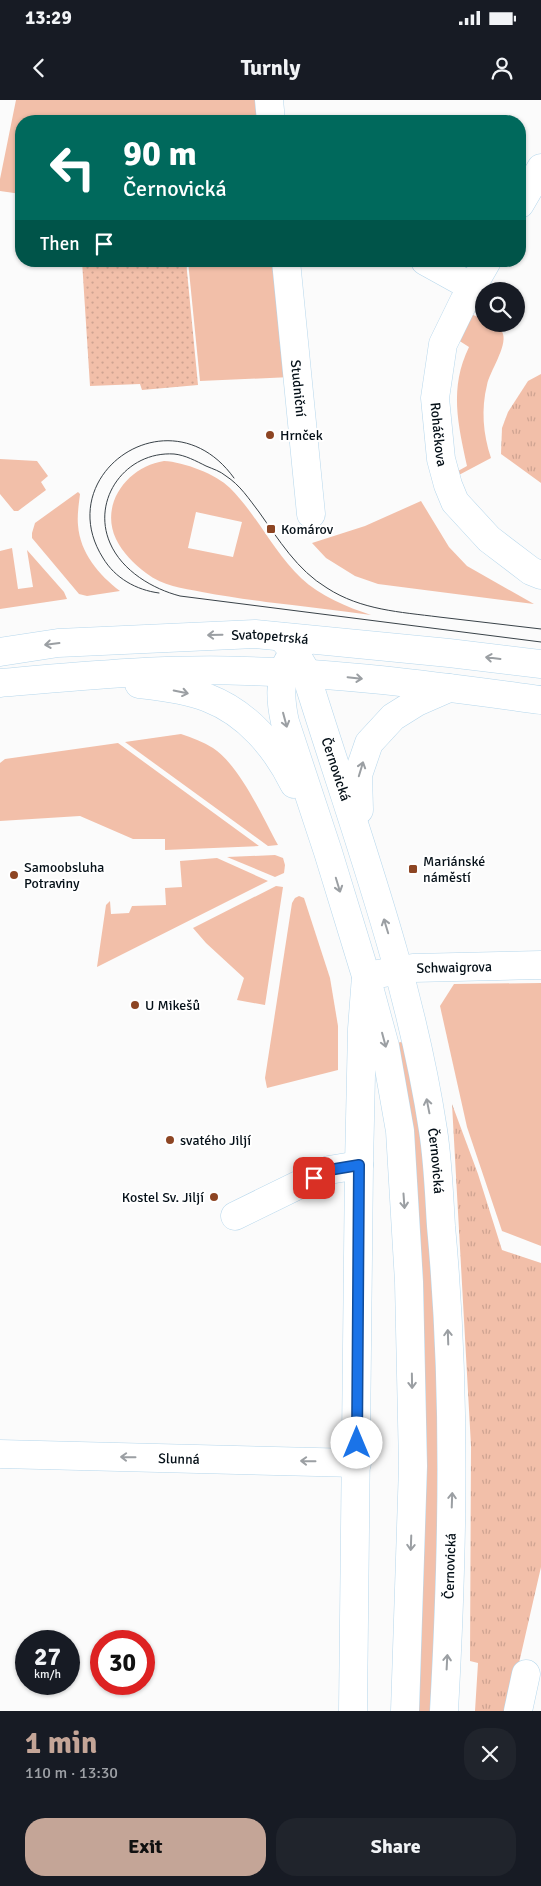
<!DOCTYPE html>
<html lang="en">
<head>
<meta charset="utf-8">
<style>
	body { margin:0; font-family:Signika,sans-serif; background:#20242c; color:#f1f3f6; height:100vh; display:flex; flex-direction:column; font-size:19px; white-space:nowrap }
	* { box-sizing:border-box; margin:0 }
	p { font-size:16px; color:#9ea1a6 }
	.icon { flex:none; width:28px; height:28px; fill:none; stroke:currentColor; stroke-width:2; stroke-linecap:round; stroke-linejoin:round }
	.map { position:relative; height:1611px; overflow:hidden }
	.drawer { display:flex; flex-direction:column; background:#171b24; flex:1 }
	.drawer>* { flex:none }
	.guide { position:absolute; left:15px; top:15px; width:511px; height:152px; border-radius:20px; box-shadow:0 1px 4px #0004; background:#00695c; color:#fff; overflow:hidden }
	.fabs { position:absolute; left:475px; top:182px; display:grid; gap:10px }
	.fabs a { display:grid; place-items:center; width:50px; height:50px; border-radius:50%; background:#171b24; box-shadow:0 1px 4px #0004; font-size:25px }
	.speed { position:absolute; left:15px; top:1530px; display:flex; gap:10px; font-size:25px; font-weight:700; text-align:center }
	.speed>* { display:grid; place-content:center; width:65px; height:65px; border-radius:50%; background:#171b24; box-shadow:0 1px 4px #0004; line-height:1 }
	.speed small { font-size:12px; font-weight:400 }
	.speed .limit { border:8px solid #d22; background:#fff; color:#111 }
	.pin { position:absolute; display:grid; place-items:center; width:42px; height:42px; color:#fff; margin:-21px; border-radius:10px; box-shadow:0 2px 8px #0006 }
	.me { position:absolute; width:55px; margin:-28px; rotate:0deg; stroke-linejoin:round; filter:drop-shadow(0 0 4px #0008) }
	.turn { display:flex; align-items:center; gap:18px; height:105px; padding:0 25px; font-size:22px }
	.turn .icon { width:65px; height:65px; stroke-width:2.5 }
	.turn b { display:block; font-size:35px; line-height:42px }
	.then { display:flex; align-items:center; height:48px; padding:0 25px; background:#0003; gap:10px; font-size:19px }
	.round { display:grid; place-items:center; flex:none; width:52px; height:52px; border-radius:20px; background:#20242c }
	.head { display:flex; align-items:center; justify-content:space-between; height:85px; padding:0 25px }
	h1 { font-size:30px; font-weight:700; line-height:38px; color:#c4a597 }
	.action { display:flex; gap:10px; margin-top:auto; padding:10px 25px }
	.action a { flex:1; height:58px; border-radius:20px; background:#c4a597; color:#111; font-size:20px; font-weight:700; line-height:58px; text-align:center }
	.action a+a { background:#20242c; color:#f1f3f6 }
	.status { display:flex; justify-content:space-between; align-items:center; height:35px; padding:0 25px; background:#171b24; direction:ltr }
	.status svg { height:14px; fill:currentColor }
	header { display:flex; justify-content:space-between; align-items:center; height:65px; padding:0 25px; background:#171b24; font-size:22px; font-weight:700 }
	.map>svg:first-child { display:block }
	.grass { fill:#f2bfa9; fill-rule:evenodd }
	.park { fill:url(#park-tufts) }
	.garden { fill:url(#garden-dots) }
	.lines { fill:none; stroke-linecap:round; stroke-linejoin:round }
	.minor-casing { stroke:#b6d7ec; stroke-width:29 }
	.major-casing { stroke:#b6d7ec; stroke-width:29 }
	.minor { stroke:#fff; stroke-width:28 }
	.major { stroke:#fff; stroke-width:28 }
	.tram { stroke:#394248; stroke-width:1 }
	.oneway { stroke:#9b9fa3 }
	.route-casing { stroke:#114b97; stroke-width:12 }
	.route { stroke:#1a73e8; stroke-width:9 }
	.poi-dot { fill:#8d4523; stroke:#fff; stroke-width:2 }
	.labels { text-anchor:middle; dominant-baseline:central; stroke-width:4; stroke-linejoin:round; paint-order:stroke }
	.street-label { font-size:14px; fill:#051018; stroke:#fff }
	.poi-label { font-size:14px; fill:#051018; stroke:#fff; text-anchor:start }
</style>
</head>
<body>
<div class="status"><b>13:29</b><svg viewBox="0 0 49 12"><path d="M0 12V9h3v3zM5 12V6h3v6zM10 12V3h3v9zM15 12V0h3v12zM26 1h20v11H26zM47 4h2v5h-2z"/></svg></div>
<header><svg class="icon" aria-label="back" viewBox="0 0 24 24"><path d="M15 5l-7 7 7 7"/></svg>Turnly<svg class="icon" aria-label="person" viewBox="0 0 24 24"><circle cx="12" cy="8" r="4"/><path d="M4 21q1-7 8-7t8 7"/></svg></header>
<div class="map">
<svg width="541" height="1611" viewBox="0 0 541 1611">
	<defs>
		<pattern id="park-tufts" width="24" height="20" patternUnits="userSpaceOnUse" patternTransform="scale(1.25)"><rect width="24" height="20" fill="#f2bfa9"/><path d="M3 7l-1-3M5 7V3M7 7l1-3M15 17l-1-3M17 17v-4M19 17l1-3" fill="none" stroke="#cea391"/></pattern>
		<pattern id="garden-dots" width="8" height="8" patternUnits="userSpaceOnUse" patternTransform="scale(1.25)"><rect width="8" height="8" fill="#f2bfa9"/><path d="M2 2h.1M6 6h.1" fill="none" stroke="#cea391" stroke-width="1.8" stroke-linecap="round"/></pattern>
	</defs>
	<rect width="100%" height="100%" fill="#fbfbfb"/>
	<g class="grass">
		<path d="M16,0h239l2,21h-236v73l-21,-3v-12z"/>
		<path d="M188,161h93l10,116 -91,4z"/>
		<path d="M469,213l15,7v4c7,0 17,2 19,10 4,13 -13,37 -16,51 -6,24 -4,49 4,73l-34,18 1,-5 9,-5c-9,-42 -18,-78 2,-119l-11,-7z"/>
		<path d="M0,359l37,2 11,15 -7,6 5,8 -28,21h-4l-14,-17z"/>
		<path d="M164,361c20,1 52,13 66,27 27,27 43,63 71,90 19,18 46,29 70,37 -35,-5 -70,-9 -105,-13 -22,-3 -43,-6 -64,-10 -20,-4 -39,-6 -56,-19 -12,-9 -24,-21 -30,-34 -17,-36 13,-73 48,-78zM196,412l46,10 -9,35 -45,-9z"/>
		<path d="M78,392l2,2c-1,9 -3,21 -2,31 2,28 21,50 42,66l-33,5 -8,-2 -47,-56v-5l3,-10z"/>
		<path d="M421,401l28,46 18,19 67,38 -156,-20 -23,-8 -29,-18 -14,-15 53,-17z"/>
		<path d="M12,448l6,41 15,-2 -6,-37 37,42 3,7 -67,10v-58z"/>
		<path d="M181,634c12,4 22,8 32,14 27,18 49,68 65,97l-10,1 -143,-104z"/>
		<path d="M118,643l141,103 -94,4v-11h-32l-53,-23 -80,5v-58l5,-4z"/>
		<path d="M275,755l8,3 2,7 -1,8 -9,4 -48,-20z"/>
		<path d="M217,758l51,23 -171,86 9,-62 4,-4 1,13 18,-1 3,-7 34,-1 -1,-17 17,-1 -2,-26z"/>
		<path d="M276,786l7,1 -18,118 -28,-5 7,-22 -38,-35 -13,-15z"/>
		<path d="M299,796l5,2 26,80 8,48v44l-71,18 -2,-10 27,-175 3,-5z"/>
		<path d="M541,883v263l-39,-15 -35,-104 -27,-121 14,-22z"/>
		<path d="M400,942l4,1 2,4 17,105 10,137 5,113v120l-6,189h-15l-20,-667z"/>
	</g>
	<g class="park">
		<path d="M541,274v109l-40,-29 1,-26 6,-16 20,-31z"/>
		<path d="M452,1004l26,70 24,76 39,13v304l-33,144h-33l3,-48 -8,-2 1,-215z"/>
	</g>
	<path class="garden" d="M82,161h104l12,124 -56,5 -2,-6 -50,2z"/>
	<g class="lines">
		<g class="minor-casing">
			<g id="minor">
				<path d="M269,0l2,21"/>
				<path d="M520,104l21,-36"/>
				<path id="s1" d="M286,161l25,253"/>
				<path d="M425,161l47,26"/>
				<path id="s2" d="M487,161l-23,40 -21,43 -8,54 6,61 7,26 7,17 34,37 42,32 10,4"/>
				<path id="s3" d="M359,1065l3,-136 4,-53 47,-8 128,-3"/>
				<path d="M235,1116l94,-46 30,-5 -6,546"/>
				<path id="s4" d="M0,1354l357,9"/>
				<path d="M518,1611l8,-37"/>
			</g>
		</g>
		<g class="major-casing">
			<g id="major">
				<path id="s5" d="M281,537l13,14 10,17c47,153 105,303 129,462 5,32 6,64 8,96 15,161 12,323 3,485"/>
				<path d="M305,542c-5,4 -11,8 -14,14 -13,20 -11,44 -6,66l43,130 38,124 19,70 15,85 9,151 4,184 -8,245"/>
				<path id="s6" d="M0,552l58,-9 197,-9 194,19 92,11"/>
				<path d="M0,583c81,-7 165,-15 246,-12 99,2 197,16 295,29"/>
				<path d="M139,584c18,2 53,7 69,14 39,15 68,49 86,86"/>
				<path d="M359,710l-1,-35 11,-32 24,-26 24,-15 32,-14"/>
			</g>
		</g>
		<use href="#minor" class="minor"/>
		<use href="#major" class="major"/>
		<g class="tram">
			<path d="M159,493c-23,-3 -44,-15 -56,-35 -53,-84 68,-168 131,-80"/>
			<path d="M541,529c-34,-4 -68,-8 -102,-12 -39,-5 -78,-7 -112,-29 -30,-18 -48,-48 -68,-76 -10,-13 -19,-27 -33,-36 -6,-5 -13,-7 -20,-10 -10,-5 -21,-11 -32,-12 -48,-3 -83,45 -64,89 12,28 43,46 70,53l361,46"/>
		</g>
	</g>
	<defs><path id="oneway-shaft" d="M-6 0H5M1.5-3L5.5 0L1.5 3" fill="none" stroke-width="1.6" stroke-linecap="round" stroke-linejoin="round" transform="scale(1.25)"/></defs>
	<g class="oneway">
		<use href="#oneway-shaft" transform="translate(215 535) rotate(179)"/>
		<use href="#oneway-shaft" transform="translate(52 544) rotate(173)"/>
		<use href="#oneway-shaft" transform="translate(493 558) rotate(-173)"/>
		<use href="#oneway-shaft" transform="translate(355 578) rotate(6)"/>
		<use href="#oneway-shaft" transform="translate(181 592) rotate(12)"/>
		<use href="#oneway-shaft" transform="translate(285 620) rotate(75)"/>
		<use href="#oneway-shaft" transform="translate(361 669) rotate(-73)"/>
		<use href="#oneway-shaft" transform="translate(338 785) rotate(73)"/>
		<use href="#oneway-shaft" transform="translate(386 826) rotate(-107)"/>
		<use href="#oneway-shaft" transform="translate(384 940) rotate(75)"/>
		<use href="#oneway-shaft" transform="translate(428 1006) rotate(-101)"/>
		<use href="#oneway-shaft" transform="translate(404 1101) rotate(86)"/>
		<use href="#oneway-shaft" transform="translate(448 1237) rotate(-92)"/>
		<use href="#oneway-shaft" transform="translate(412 1281) rotate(89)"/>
		<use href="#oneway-shaft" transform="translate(128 1357) rotate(-179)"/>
		<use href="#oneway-shaft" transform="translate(308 1361) rotate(-179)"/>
		<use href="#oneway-shaft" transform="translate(452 1400) rotate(-88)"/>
		<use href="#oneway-shaft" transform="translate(411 1443) rotate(92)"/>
		<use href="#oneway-shaft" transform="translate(447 1562) rotate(-87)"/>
	</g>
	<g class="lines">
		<g class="route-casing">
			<path id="route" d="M314,1078l15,-8 30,-5 -2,278"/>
		</g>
		<use href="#route" class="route"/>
	</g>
	<g class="poi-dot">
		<circle cx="270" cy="335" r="5"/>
		<rect x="266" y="424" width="10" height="10" rx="2.5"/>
		<rect x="408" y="764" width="10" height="10" rx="2.5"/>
		<circle cx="14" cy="775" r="5"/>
		<circle cx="135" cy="905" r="5"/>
		<circle cx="170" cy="1040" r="5"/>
		<circle cx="214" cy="1097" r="5"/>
	</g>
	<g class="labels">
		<g class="street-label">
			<text stroke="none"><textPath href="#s1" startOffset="128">Studniční</textPath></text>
			<text stroke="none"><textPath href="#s2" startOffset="185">Roháčkova</textPath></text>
			<text stroke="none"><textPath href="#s6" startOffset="271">Svatopetrská</textPath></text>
			<text stroke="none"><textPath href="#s5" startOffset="145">Černovická</textPath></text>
			<text stroke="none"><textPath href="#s3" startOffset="278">Schwaigrova</textPath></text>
			<text stroke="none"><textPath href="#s5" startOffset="550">Černovická</textPath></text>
			<text stroke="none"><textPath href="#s4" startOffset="179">Slunná</textPath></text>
			<text transform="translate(450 1466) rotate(-88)">Černovická</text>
		</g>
		<g class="poi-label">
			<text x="280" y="335">Hrnček</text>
			<text x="281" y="429">Komárov</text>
			<text x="423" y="761">Mariánské<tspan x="423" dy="16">náměstí</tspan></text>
			<text x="24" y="767">Samoobsluha<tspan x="24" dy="16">Potraviny</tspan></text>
			<text x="145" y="905">U Mikešů</text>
			<text x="180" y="1040">svatého Jiljí</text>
			<text x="204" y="1097" text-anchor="end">Kostel Sv. Jiljí</text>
		</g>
	</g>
</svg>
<div class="fabs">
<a><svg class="icon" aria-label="search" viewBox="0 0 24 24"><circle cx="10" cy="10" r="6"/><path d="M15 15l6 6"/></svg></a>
</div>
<div class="speed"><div>27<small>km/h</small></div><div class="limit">30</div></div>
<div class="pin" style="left:314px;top:1078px;background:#d93025"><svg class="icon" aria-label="arrive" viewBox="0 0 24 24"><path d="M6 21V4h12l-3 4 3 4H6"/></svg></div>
<svg class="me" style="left:357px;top:1343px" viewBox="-20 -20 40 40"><circle r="19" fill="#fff"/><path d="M0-13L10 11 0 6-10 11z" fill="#1a73e8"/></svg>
<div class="guide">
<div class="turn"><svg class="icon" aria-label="left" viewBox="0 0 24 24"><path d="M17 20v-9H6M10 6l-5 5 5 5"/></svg><div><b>90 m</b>Černovická</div></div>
<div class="then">Then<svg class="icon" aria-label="arrive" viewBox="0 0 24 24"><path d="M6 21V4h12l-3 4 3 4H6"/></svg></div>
</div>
</div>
<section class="drawer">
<div class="head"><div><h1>1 min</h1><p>110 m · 13:30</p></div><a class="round"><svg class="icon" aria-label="close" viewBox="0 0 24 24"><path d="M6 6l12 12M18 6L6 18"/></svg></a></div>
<div class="action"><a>Exit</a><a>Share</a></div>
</section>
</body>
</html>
